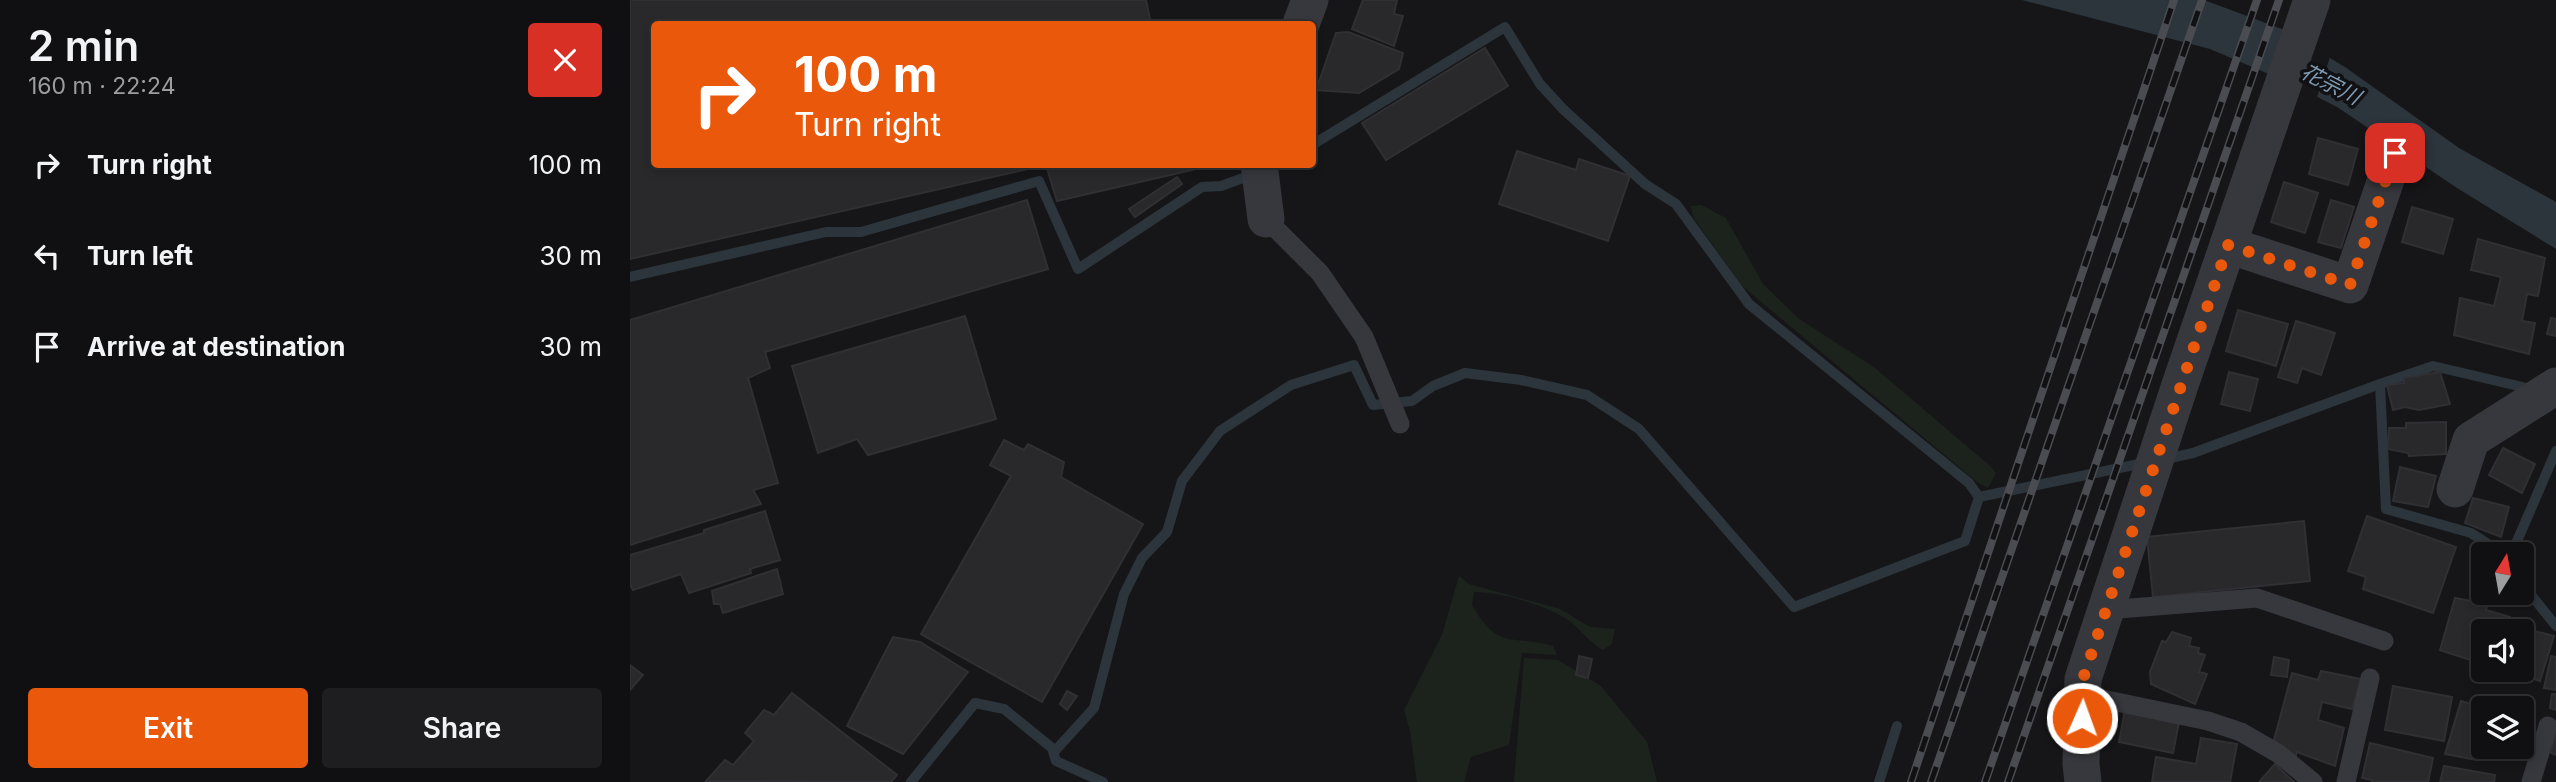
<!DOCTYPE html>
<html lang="en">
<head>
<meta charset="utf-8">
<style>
	body { margin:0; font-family:Inter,"Noto Sans JP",sans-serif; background:#1e1e20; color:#f1f3f6; height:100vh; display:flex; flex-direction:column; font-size:26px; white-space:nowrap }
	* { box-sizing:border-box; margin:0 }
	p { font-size:23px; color:#9c9d9f }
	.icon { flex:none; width:38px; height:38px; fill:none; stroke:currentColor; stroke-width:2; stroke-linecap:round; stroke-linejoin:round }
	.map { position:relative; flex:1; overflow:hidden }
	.side { display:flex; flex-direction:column; background:#101012; width:630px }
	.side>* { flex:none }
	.top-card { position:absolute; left:21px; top:21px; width:665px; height:147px; border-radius:7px; box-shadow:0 4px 10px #0003,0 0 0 2px #303032; background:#ea580c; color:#fff; overflow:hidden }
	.needle { width:46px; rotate:11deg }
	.fabs { position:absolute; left:1841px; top:542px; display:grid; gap:14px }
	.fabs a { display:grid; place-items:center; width:63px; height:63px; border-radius:7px; background:#101012; box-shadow:0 4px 10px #0003,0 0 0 2px #303032; font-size:35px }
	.pin { position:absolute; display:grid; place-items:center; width:60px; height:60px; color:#fff; margin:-30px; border-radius:14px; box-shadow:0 4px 10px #0006 }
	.me { position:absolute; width:77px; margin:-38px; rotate:2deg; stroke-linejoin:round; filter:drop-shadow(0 0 5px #0008) }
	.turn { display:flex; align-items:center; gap:24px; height:147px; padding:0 28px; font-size:32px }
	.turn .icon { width:91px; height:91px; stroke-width:2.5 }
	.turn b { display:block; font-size:49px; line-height:60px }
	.round { display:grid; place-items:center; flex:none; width:74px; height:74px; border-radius:7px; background:#1e1e20 }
	.headline { display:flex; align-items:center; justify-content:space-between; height:119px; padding:0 28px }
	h1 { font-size:42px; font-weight:600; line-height:52px }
	.cta { display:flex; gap:14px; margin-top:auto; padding:14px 28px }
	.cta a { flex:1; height:80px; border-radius:7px; background:#ea580c; color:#fff; font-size:28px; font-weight:600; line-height:80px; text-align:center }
	.cta a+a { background:#1e1e20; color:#f1f3f6 }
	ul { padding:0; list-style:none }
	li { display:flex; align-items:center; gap:21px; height:91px; padding:0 28px }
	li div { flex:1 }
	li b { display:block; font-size:26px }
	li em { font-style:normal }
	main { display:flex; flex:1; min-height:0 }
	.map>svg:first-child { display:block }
	.green { fill:#1c231d }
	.water { fill:#2c353c }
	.pier { fill:#161618 }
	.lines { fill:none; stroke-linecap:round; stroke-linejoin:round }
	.stream { stroke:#2c353c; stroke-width:10 }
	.building { fill:#29292c; stroke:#303034; stroke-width:2 }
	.service { stroke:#37383d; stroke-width:19 }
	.minor { stroke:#37383d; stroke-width:37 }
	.rail-casing { stroke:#4a4c52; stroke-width:8 }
	.rail { stroke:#111113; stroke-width:5; stroke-dasharray:16; stroke-linecap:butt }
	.route { stroke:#ea580c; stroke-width:12; stroke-dasharray:0 21.6 }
	.labels { text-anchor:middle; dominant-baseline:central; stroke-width:7; stroke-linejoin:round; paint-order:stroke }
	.water-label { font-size:21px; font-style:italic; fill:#7f9bb3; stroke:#111113 }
</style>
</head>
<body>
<main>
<section class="side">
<div class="headline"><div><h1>2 min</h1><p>160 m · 22:24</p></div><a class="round" style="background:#d93025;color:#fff"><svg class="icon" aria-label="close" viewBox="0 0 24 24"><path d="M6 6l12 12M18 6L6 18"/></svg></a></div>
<ul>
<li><svg class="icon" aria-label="right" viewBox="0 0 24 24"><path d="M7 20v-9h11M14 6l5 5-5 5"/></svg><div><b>Turn right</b></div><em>100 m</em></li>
<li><svg class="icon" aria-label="left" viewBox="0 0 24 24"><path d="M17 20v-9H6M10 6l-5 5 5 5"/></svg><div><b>Turn left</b></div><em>30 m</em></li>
<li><svg class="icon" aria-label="arrive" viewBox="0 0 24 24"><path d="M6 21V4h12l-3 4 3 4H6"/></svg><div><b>Arrive at destination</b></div><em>30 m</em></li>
</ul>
<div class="cta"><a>Exit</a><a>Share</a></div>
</section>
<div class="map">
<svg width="1926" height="782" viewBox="0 0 1926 782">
	<rect width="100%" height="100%" fill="#161618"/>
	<g class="green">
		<path d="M1071,205l25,13 37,66 35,34 77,50 114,97 7,8 -8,15 -11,-6 -235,-196 -49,-69 -2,-11z"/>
		<path d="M829,576l10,8 91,25 30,18 25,2 -3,15 -9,6c-15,-8 -23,-23 -38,-32 -20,-13 -68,-27 -91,-26l-2,13c27,46 37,29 81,41l4,9 -35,-2 -13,92 -38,12 -7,25h-47l-7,-51 -6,-21 38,-75z"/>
		<path d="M894,658l34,2 43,26 46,56 10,40h-143z"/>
	</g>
	<path class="water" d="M1392,0h182l78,29 63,38 114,81 97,54v47l-99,-61 -120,-81 -45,-23 -82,-35z"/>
	<path class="pier" d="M1657,28l44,26 -15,46 -25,-13z"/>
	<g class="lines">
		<g class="stream">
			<path d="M682,145l193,-118 35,57 23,25 82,75 31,20 73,100 220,179 10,14"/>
			<path d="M0,277l196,-45h35l178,-51 39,88 124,-82 19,-1 33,-12"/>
			<path d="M1750,384l6,125 85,24 34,22"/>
			<path d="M1536,459l27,-6 187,-69 53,-18 98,23"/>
			<path d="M1349,497l165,-34"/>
			<path d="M1881,555l45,-104"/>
			<path d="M1892,579l10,17 24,30"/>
			<path d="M424,752l40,-44 30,-114 18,-36 25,-26 15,-51 38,-50 71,-46 63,-20 19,40 39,-4 21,-15 32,-13 56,7 66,15 52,34 155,178 171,-66 14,-44"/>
			<path d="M281,782l64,-79 29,6 48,39 4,13 47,21"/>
			<path d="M1249,782l18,-56"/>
		</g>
	</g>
	<g class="building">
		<path d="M0,0h516l5,24h-497v140h564l-161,37 -11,-36 -416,94z"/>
		<path d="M733,0h34l-3,14 9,2 -9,30 -42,-17z"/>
		<path d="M718,32l55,21 -4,16 -40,24 -43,-3 20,-57z"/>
		<path d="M855,48l23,38 -122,74 -24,-37z"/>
		<path d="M1688,138l40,11 -10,36 -39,-11z"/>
		<path d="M887,151l59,19 3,-11 51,17 -22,65 -109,-37z"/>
		<path d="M547,177l5,7 -47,33 -6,-8z"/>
		<path d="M1654,182l34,11 -13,40 -34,-11z"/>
		<path d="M397,200l21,69 -283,83 5,16 -22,10 30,105 -25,7 8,14 -131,41v-225z"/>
		<path d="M1701,200l23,7 -13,41 -23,-6z"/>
		<path d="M1782,207l41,12 -10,35 -41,-12z"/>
		<path d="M1848,239l67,19 -7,38 -11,-2 -5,27 13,2 -6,31 -75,-19 6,-37 34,8 7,-29 -30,-7z"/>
		<path d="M1608,310l50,14 -12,42 -50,-15z"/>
		<path d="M335,316l31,103 -128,36 -11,-16 -39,14 -26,-87z"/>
		<path d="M1921,318l5,1v17l-9,-2z"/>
		<path d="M1666,321l39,12 -14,42 -19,-7 -5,15 -19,-6z"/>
		<path d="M1599,372l29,7 -8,32 -29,-7z"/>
		<path d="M1810,372l10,32 -31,6 -14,-3 -12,3 -6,-25 17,-2v-5z"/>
		<path d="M1816,422v32l-37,2 -1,-3 -20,-4 1,-21h17v-5z"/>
		<path d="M374,440l20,10 4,-6 36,18 -3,15 82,47 -101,178 -121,-68 90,-158 -21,-11z"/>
		<path d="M1873,448l32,16 -13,29 -33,-18z"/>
		<path d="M1770,467l36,9 -8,31 -35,-6z"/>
		<path d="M1843,498l36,9 -8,30 -36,-14z"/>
		<path d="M135,511l15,49 -30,9 1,4 -62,20 -8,-19 -48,16 -3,-6v-29l74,-22v-3z"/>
		<path d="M1737,516l89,31 -23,66 -70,-24 3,-12 -18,-6z"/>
		<path d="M1674,521l6,60 -157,16 -6,-60z"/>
		<path d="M147,569l6,25 -60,19 -3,-9h-6l-2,-13z"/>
		<path d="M1825,598l33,6 -2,6 24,7 -3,15h-24v32l-43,-14z"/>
		<path d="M1889,627l35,9 -14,45 -35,-11h17v-38h-4z"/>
		<path d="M1542,632l19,6 -2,8 10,2 -1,5 7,2 -6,17 8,2 -12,30 -44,-20 -1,-12 12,-31 4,1z"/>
		<path d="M263,637l27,5 48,30 -65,82 -56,-28z"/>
		<path d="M949,656l13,3 -4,19 -12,-3z"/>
		<path d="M1921,656l5,1v33l-12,-2z"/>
		<path d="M1644,657l15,3 -2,17 -16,-2z"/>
		<path d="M0,665l13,10 -13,15z"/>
		<path d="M1691,671l40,8 -9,30 -30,-7 -4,18 26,8 -9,38 -38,-14 -2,6 -21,-18 18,-67 26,7z"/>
		<path d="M1763,686l59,11 -8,44 -59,-11z"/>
		<path d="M437,691l10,5 -10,14 -7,-6z"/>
		<path d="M162,693l105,82 -6,7 -185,-1 19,-21 8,5 21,-24 -9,-8 19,-23 10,5z"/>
		<path d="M1922,694h4v16l-6,-2z"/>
		<path d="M1831,701l29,8h-7v38h33l-2,8 -9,-2 -2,7 -14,-3v-7l-7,-2 -2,1 -3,11 -32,-6z"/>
		<path d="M1495,710l54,12 -6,31 -54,-11z"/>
		<path d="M1926,731v24l-5,-2z"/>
		<path d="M1571,738l36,6 -7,38h-78l4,-25 40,7z"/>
		<path d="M1740,743l63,15 -5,24h-56v-2l-10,-2z"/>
		<path d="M1645,764l19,18h-35z"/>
		<path d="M1814,766l51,9 -1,7h-54z"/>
	</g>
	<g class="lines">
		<g class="service">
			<path d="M636,219l54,54 44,64 36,87"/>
			<path d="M1476,610l151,-12 127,43"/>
			<path d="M1453,695l125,26 33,11 38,22 34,28"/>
			<path d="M1716,782l24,-104"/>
			<path d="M1901,782l17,-56"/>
		</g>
		<g class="minor">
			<path d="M671,24l9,-24"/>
			<path d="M629,164l7,55"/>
			<path d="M1598,245l122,40 45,-132"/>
			<path d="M1825,489l16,-49 85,-54"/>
			<path d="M1453,782l-2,-18 2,-85 97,-294 132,-385"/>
		</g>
		<g class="rail-casing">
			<g id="rail">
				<path d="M1281,782l263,-782"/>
				<path d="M1301,782l271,-782"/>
				<path d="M1355,782l272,-782"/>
				<path d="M1378,782l271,-782"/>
			</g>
		</g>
		<use href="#rail" class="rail"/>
	</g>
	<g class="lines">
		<path class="route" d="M1452,718l1,-39 145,-434 122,40 45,-132"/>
	</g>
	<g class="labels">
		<g class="water-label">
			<text transform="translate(1701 84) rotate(27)">花宗川</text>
		</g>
	</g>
</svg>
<div class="fabs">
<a><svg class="needle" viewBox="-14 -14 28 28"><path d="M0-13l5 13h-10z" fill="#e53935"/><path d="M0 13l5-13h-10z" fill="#9c9d9f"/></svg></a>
<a><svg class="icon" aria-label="sound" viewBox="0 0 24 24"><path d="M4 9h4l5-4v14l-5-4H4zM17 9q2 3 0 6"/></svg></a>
<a><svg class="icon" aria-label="layers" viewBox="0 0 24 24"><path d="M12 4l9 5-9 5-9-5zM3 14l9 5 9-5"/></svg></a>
</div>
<div class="pin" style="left:1765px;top:153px;background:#d93025"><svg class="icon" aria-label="arrive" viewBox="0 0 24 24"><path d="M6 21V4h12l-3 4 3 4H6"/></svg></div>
<svg class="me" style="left:1452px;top:718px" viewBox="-20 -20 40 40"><circle r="17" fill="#ea580c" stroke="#fff" stroke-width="3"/><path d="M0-11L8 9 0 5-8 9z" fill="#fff"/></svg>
<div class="top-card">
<div class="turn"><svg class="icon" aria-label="right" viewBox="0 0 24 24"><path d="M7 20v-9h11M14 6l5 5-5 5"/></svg><div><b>100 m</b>Turn right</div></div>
</div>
</div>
</main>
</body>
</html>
